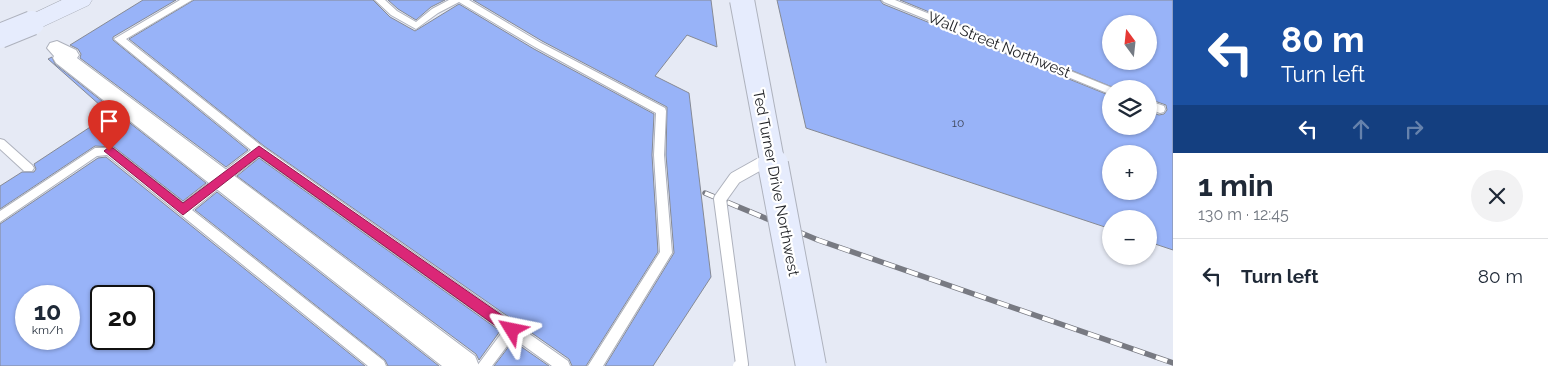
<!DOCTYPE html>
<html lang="en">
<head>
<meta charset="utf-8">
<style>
	body { margin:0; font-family:Raleway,sans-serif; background:#f2f2f3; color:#1f2937; height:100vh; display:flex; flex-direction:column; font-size:19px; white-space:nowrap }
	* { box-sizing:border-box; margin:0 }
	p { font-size:16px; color:#747a83 }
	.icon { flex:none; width:28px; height:28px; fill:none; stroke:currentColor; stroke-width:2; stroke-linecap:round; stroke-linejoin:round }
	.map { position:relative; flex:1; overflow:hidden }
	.details { display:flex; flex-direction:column; background:#fff; width:375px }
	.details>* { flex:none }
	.guide { background:#1a4fa0; color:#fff; overflow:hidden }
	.needle { width:32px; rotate:345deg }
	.controls { position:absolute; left:1102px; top:15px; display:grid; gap:10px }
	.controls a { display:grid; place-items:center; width:55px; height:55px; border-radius:50%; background:#fff; box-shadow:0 1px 4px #0004; font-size:25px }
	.speed { position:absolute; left:15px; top:285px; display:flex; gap:10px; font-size:25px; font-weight:700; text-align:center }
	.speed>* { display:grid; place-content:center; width:65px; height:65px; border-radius:50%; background:#fff; box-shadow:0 1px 4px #0004; line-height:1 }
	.speed small { font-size:12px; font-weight:400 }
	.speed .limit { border:2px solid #111; border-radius:8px; background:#fff; color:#111 }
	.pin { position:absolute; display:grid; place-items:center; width:42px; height:42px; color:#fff; margin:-51px -21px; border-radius:50% 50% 50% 0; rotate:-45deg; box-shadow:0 0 5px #0007 }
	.pin .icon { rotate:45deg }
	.me { position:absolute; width:55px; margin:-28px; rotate:305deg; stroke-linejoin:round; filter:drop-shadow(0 0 4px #0008) }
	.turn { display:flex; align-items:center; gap:18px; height:105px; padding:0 25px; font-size:22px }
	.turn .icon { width:65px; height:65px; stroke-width:2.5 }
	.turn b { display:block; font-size:35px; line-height:42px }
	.lanes { display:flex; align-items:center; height:48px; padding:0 25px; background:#0003; justify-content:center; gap:25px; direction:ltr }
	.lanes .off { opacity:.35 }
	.round { display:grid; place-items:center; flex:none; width:52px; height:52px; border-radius:26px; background:#f2f2f3 }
	.headline { display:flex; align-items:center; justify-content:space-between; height:85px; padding:0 25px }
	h1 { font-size:30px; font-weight:700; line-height:38px }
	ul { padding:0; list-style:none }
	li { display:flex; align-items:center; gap:15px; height:75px; padding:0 25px; border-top:1px solid #e0e1e3 }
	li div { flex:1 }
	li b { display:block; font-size:19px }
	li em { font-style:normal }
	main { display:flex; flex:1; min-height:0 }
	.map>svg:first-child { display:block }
	.building { fill:#98b3f8; stroke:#868a94; fill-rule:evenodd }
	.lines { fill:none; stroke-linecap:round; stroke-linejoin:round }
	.lane-casing { stroke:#aeb2bd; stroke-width:2 }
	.street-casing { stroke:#aeb2bd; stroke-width:2 }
	.secondary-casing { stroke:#aeb2bd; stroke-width:1 }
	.lane { fill:#fff; fill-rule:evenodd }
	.street { fill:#fff; fill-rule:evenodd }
	.secondary { fill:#e6ecfd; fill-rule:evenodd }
	.rail-casing { stroke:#787a82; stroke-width:5.5 }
	.rail { stroke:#fff; stroke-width:4; stroke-dasharray:12; stroke-linecap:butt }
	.lane-bridge-far1-casing { stroke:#aeb2bd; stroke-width:12; stroke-linecap:butt }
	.lane-bridge-casing { stroke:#aeb2bd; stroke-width:14; stroke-linecap:butt }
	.secondary-bridge-far1-casing { stroke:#aeb2bd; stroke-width:26; stroke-linecap:butt }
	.secondary-bridge-casing { stroke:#aeb2bd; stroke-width:32; stroke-linecap:butt }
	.lane-bridge-far1 { stroke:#fff; stroke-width:10 }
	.lane-bridge { stroke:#fff; stroke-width:12 }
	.secondary-bridge-far1 { stroke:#e6ecfd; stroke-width:24 }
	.secondary-bridge { stroke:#e6ecfd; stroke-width:30 }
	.route { fill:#db2777; stroke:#8e194d }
	.labels { text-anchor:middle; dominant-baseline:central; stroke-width:4.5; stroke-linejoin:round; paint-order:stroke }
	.number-label { font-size:12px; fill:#40485c }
	.street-label { font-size:15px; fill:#222428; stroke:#fff }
</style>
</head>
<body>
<main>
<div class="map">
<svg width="1173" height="366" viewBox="0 0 1173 366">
	<rect width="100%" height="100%" fill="#e6eaf5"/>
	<g class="building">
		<path d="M143,0h33l-63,37v3l135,110 -22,17 -146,-109 1,-4 -3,-5 -8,-4z"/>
		<path d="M194,0h179l17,17 25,14 44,-27 75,45 120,65 -2,41 6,97 -72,114h-14l-3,-7 -305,-213 -135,-107z"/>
		<path d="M388,0h57l-14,7 -15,13 -18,-11z"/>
		<path d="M473,0h238l6,47 -30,-12 -32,41 34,17 22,184 -58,89h-48l69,-113 -8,-98 1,-48 -125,-66z"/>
		<path d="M777,0h103l3,4 228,92v30h38v-15l10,4 5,-1 3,-4 -1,-5 -17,-6v-10h-32l-217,-89h273v250l-24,-8v-23h-38v10l-305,-101zM1111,24h38v37h-38zM1111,154h38v37h-38z"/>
		<path d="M52,57l3,7 151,119 -23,18 -69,-54 -19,-1 -95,63v-23l22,-14h12l2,-3 -2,-5 76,-50 -62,-55z"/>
		<path d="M106,157l259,209h-365v-142l98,-66zM26,296h43v43h-43zM101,296h43v43h-43z"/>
		<path d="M259,158l241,173 -21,29 -3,-6 -239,-178z"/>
		<path d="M217,192l222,174h-51l-3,-6 -190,-150z"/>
		<path d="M513,341l36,25h-55z"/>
	</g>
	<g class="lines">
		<g class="lane-casing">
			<g id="lane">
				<path d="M180,0h12l-66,39 137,108 305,214 2,5h-18l-39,-28 -21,28h-15l26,-35 -244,-175 -67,54 192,151 2,5h-18l-261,-211 -10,1 -97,66v-11l95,-63h18l70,55 68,-53 -137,-111z"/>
				<path d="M375,0h10l12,11 19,11 16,-13 17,-9h20l72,43 124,65 1,3 -2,44 8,98 -69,113h-15l72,-114 -6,-97 2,-42 -121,-66 -76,-45 -21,11 -22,16 -25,-14z"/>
				<path d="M882,0h13l220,89h-4v5l-4,-1 -223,-91z"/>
				<path d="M1149,101l15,5 1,3 -1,3 -4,1 -11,-4z"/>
				<path d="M0,139l4,1 28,25 2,3 -2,3h-8l-24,-22z"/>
			</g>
		</g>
		<g class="street-casing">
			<path id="street" d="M57,41l19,9 3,5 -2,3 398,298 4,10h-37l-386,-303 -3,-5 1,-2 -7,-8 3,-5z"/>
		</g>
		<g class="secondary-casing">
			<path id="secondary" d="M62,0h30l-3,5 -49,23 -8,3 -8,-3 -3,-5 3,-5z"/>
		</g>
		<use href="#lane" class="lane"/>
		<use href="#street" class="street"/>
		<use href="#secondary" class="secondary"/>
		<g class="rail-casing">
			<path id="rail" d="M705,193l113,47 355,123"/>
		</g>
		<use href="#rail" class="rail"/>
		<g class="lane-bridge-far1-casing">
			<path id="lane-bridge-far1" d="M757,166l15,-7"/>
		</g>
		<g class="lane-bridge-casing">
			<path id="lane-bridge" d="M739,366l3,-2 -22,-165 15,-21 25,-14"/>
		</g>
		<g class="secondary-bridge-far1-casing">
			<g id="secondary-bridge-far1">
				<path d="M742,0l31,166"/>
				<path d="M0,36l32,-13"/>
			</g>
		</g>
		<g class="secondary-bridge-casing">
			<path id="secondary-bridge" d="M773,164l38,202"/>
		</g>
		<use href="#lane-bridge-far1" class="lane-bridge-far1"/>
		<use href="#lane-bridge" class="lane-bridge"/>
		<use href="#secondary-bridge-far1" class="secondary-bridge-far1"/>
		<use href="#secondary-bridge" class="secondary-bridge"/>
	</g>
	<path class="route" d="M259,146l257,179 2,5 -2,4 -4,2 -5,-2 -248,-178 -76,59 -79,-64 5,-4 4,1 70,55z"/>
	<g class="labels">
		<g class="number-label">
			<text x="958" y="123">10</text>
		</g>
		<g class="street-label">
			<text transform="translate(999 45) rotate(22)">Wall Street Northwest</text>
			<text transform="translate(776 183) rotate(79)">Ted Turner Drive Northwest</text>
		</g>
	</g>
</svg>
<div class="controls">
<a><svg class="needle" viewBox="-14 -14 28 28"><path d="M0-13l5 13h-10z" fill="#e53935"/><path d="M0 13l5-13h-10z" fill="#747a83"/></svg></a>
<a><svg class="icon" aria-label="layers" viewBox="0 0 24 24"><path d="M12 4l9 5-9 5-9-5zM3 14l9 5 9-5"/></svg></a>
<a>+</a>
<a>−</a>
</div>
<div class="speed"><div>10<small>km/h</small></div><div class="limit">20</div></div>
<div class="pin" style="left:109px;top:151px;background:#d93025"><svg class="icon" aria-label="arrive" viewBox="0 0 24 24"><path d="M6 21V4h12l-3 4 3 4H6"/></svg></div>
<svg class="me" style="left:512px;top:330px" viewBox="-20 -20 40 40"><path d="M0-17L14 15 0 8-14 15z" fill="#db2777" stroke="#fff" stroke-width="4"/></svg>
</div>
<section class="details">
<div class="guide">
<div class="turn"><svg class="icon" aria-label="left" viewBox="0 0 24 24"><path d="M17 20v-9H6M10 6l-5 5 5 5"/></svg><div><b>80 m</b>Turn left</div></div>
<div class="lanes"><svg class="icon" aria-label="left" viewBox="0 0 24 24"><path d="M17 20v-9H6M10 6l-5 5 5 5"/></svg><svg class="icon off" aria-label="ahead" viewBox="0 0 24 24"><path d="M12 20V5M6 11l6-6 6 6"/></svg><svg class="icon off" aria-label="right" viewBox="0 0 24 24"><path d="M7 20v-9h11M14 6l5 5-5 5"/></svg></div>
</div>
<div class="headline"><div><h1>1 min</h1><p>130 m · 12:45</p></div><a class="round"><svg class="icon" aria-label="close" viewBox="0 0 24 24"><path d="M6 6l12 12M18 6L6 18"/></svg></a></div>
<ul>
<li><svg class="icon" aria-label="left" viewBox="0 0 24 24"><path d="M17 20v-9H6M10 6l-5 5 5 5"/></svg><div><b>Turn left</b></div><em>80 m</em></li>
</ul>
</section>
</main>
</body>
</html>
